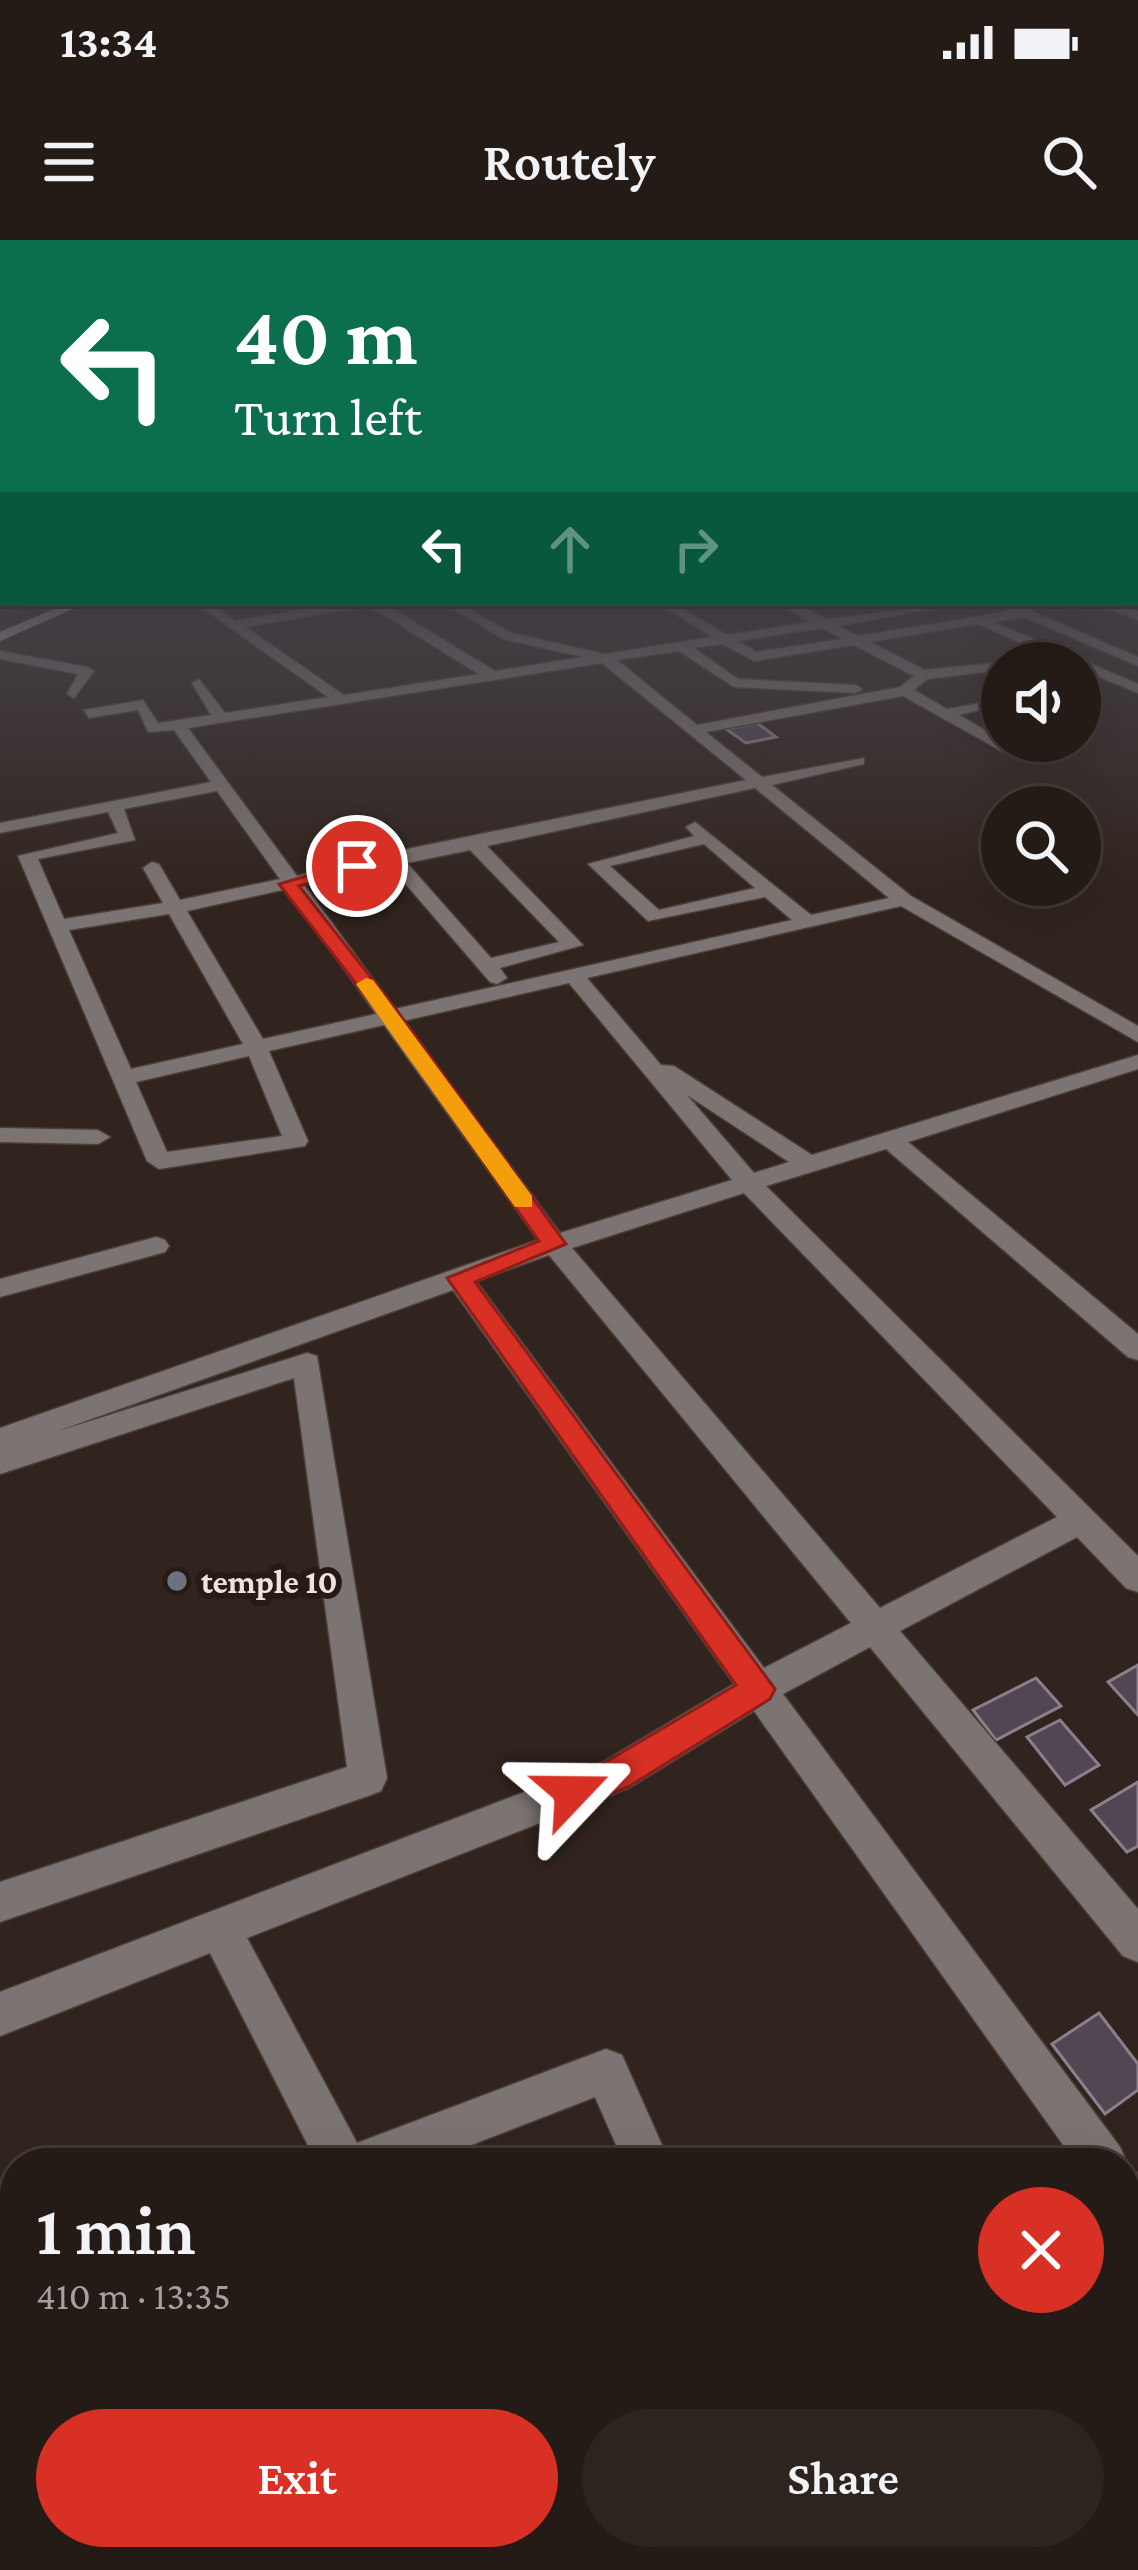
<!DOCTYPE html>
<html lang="en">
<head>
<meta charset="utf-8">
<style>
	body { margin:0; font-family:"Crimson Pro",serif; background:#2d241f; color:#f1f3f6; height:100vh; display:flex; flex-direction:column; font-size:45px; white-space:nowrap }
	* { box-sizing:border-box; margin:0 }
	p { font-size:39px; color:#a3a1a1 }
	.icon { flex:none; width:66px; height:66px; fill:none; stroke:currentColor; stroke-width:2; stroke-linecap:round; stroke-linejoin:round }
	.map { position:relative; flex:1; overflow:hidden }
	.panel { position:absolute; left:0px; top:1908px; width:1140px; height:423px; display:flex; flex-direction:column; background:#251b16; border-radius:48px 48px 0 0; box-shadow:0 12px 48px #0002,0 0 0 3px #423935 }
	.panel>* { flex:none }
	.hud { position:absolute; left:0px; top:0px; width:1140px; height:366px; box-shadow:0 12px 48px #0002,0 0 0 3px #423935; background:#0b6e4f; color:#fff; overflow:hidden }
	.fabs { position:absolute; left:981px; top:402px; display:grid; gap:24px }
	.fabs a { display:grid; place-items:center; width:120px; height:120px; border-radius:50%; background:#251b16; box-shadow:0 12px 48px #0002,0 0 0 3px #423935; font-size:60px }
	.pin { position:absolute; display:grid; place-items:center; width:102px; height:102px; color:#fff; margin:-51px; border:6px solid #fff; border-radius:50%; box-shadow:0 3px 12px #0007 }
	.me { position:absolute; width:132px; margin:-66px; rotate:67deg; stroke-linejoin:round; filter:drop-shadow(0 0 9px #0008) }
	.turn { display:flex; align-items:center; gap:42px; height:252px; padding:0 36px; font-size:54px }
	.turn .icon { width:156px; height:156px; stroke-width:2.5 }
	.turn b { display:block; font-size:84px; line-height:102px }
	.lanes { display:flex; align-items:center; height:114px; padding:0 36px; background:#0003; justify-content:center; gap:60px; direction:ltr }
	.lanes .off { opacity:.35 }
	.round { display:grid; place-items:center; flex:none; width:126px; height:126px; border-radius:63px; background:#2d241f }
	.overview { display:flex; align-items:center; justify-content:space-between; height:204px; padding:0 36px }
	h1 { font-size:72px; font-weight:600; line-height:90px }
	.button { display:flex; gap:24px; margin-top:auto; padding:24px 36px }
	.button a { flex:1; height:138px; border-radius:72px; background:#d93025; color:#fff; font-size:48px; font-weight:600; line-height:138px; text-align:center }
	.button a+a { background:#2d241f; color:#f1f3f6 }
	.status { display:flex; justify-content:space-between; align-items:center; height:84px; padding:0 60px; background:#251b16; direction:ltr }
	.status svg { height:33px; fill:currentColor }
	header { display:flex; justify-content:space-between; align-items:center; height:156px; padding:0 36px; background:#251b16; font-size:54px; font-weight:600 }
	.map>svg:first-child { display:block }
	.building { fill:#514752; stroke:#8b7f8b; stroke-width:3 }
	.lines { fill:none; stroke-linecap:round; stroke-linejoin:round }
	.minor-casing { stroke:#4b3f39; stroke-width:3 }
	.major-casing { stroke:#4b3f39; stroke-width:3 }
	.minor { fill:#7c7472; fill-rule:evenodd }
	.major { fill:#d2c2bd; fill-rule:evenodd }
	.route { fill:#d93025; stroke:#8d1f18; stroke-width:3 }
	.slow { fill:#f59e0b }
	.worship-dot { fill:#6b7280; stroke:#271a15; stroke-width:4.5 }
	.labels { text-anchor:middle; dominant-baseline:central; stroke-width:12; stroke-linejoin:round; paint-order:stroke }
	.poi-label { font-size:33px; font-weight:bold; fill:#ede4e0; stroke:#271a15; text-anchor:start }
</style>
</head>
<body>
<div class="status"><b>13:34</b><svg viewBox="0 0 49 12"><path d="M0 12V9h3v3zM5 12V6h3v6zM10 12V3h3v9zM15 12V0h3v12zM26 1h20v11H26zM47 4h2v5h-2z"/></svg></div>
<header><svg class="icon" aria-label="menu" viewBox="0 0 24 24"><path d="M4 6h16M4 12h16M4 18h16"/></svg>Routely<svg class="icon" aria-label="search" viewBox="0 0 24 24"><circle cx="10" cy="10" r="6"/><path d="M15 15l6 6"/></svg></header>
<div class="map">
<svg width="1138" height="2330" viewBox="0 0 1138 2330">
	<rect width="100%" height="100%" fill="#31241e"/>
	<g class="building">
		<path d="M757,483l19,14 -30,6 -20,-14z"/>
		<path d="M1138,1425v50l-30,-33z"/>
		<path d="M1036,1438l25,28 -65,34 -23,-30z"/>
		<path d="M1060,1480l39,45 -34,20 -38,-48z"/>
		<path d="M1138,1542v64l-11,6 -36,-42z"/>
		<path d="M1099,1773l39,51v26l-33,24 -53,-70z"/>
	</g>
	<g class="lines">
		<g class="minor-casing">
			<g id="minor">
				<path d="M1137,331l1,1v8l-1,-1z"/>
				<path d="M195,363h15l25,18 107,-18h41l112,68 88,-14 -80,-18 -60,-36h15l54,30 93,21 107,-17 -54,-34h15l54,32 83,-13 -32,-19h16l32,16 136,-16 -124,23 20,10 153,-25 -10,-6 12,-2 125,54v9l-114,-49 -30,5 144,62v9l-58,-24v-6h-15l-87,-39 -108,18 55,28 77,-8 5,1h-5v7l-75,9 -13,11 33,19 49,-9v6l-37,9 57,33 65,-7 -67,17 -111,-62 -197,36 56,45 102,-19v6l-92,21 139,111 227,130v16l-237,-136 -314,72 74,87 13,1 138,89 326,-100v14l-230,73 230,192v26l-10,-3 -242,-208 -120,37 372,370v36l-12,-4 -49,-51 -177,94 238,278v53l-15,-6 -253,-309 -87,47 337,453 7,16 -2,5 13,5v60l-13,-6v-64h-49l-322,-452 -125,77 -382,150 110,205 249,-94 16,6 48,108h-46l-29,-66 -170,66h-108l-107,-210 -210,83v-44l603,-230 131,-78 -281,-394 -398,142 252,-79 10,3 70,422 -6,13 -13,5 -368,126v-40l347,-115 -53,-389 -294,96v-46l538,-188 -154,-215 -115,26 39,90 -3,5 -146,23 -12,-8 -129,-305 100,-23 -10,-21 -108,21v-10l211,-41 -37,-52 -26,2 -10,-22 -49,8 -5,-8 59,-10 15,23 53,-8 -19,-32 7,-4 26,34 103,-16zM369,366l110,68 -135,21 -99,-68zM822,388l20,11 -86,13 -18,-11zM722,404l32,17 100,-16 60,31 -14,11 -203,38 -80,-65 62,-9 55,36 122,6 7,-4 -7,-4 -118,-6 -44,-31zM602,423l144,117 -354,72 -95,24 -109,-148zM755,548l134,110 -78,17 -116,-93 -9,5 8,9 -106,28 60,57 117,-24 27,23 -397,89 -91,-124 87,-18 99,115 7,2 10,-6 -7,-10 83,-23 -96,-99zM217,551l63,88 -100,21 -21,-36 -7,-2 -9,6 20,35 -99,16 -26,-60 97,-19 -11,-31zM704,604l51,44 -96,22 -49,-44zM470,610l89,92 -68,16 -84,-95zM287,649l89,125 -113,25 -76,-128zM169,674l74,130 -112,25 -62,-139zM569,743l163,197 -172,53 -157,-212zM249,816l33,80 -115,16 -31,-70zM687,855l102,67 -35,11zM744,953l313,324 -177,91 -308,-360zM549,1015l302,368 -87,45 -288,-387z"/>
				<path d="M1098,363l40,8v9l-39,-14z"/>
				<path d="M0,411l87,16 7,4 -20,27 -7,-4 11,-20 -78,-15z"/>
				<path d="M0,888l98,2 12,7 -12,7 -98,-2z"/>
				<path d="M156,997l9,3 4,6 -4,6 -165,45v-18z"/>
				<path d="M15,2053v50l-15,6v-50z"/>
				<path d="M90,2316h54l2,14h-54z"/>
				<path d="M276,2316h65l-5,14h-65z"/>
			</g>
		</g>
		<g class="major-casing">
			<path id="major" d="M69,363h17l-86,38v-9z"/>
		</g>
		<use href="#minor" class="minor"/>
		<use href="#major" class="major"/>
	</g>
	<linearGradient id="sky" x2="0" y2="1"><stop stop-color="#1b1410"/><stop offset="0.5" stop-color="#48454c"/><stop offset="1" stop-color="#48454c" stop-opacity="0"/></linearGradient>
	<rect width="1138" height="655" fill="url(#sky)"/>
	<path class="route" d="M357,621l6,9 -64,16 99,126 168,232 -91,38 300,407 -5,10 -142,88 -56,22 -12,-5 -5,-12 5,-11 44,-18 132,-78 -289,-407 92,-37 -155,-221 -105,-136z"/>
	<path class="slow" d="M366,738l7,2 159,216v11h-17l-159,-223z"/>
	<circle class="worship-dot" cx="177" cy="1341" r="12"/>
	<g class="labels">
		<g class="poi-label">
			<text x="201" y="1341">temple 10</text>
		</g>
	</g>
</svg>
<div class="fabs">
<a><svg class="icon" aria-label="sound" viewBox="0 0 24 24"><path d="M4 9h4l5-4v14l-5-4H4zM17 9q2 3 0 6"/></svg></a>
<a><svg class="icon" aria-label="search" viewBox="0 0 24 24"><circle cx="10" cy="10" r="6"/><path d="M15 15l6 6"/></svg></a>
</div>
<div class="pin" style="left:357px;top:626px;background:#d93025"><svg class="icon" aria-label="arrive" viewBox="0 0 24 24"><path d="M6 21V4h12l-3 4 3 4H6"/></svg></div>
<svg class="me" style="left:572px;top:1552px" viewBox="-20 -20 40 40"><path d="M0-17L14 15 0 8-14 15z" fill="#d93025" stroke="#fff" stroke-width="4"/></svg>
<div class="hud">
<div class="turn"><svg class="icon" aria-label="left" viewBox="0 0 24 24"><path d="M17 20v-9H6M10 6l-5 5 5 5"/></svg><div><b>40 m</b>Turn left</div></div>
<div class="lanes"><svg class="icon" aria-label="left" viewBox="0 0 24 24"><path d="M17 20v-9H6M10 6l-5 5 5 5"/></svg><svg class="icon off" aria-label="ahead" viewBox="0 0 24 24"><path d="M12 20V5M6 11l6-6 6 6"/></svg><svg class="icon off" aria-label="right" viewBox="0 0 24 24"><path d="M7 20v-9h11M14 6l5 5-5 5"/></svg></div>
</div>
<section class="panel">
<div class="overview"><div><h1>1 min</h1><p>410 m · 13:35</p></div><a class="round" style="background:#d93025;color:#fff"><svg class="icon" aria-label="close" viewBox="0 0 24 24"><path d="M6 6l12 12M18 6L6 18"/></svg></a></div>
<div class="button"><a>Exit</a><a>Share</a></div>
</section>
</div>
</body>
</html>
